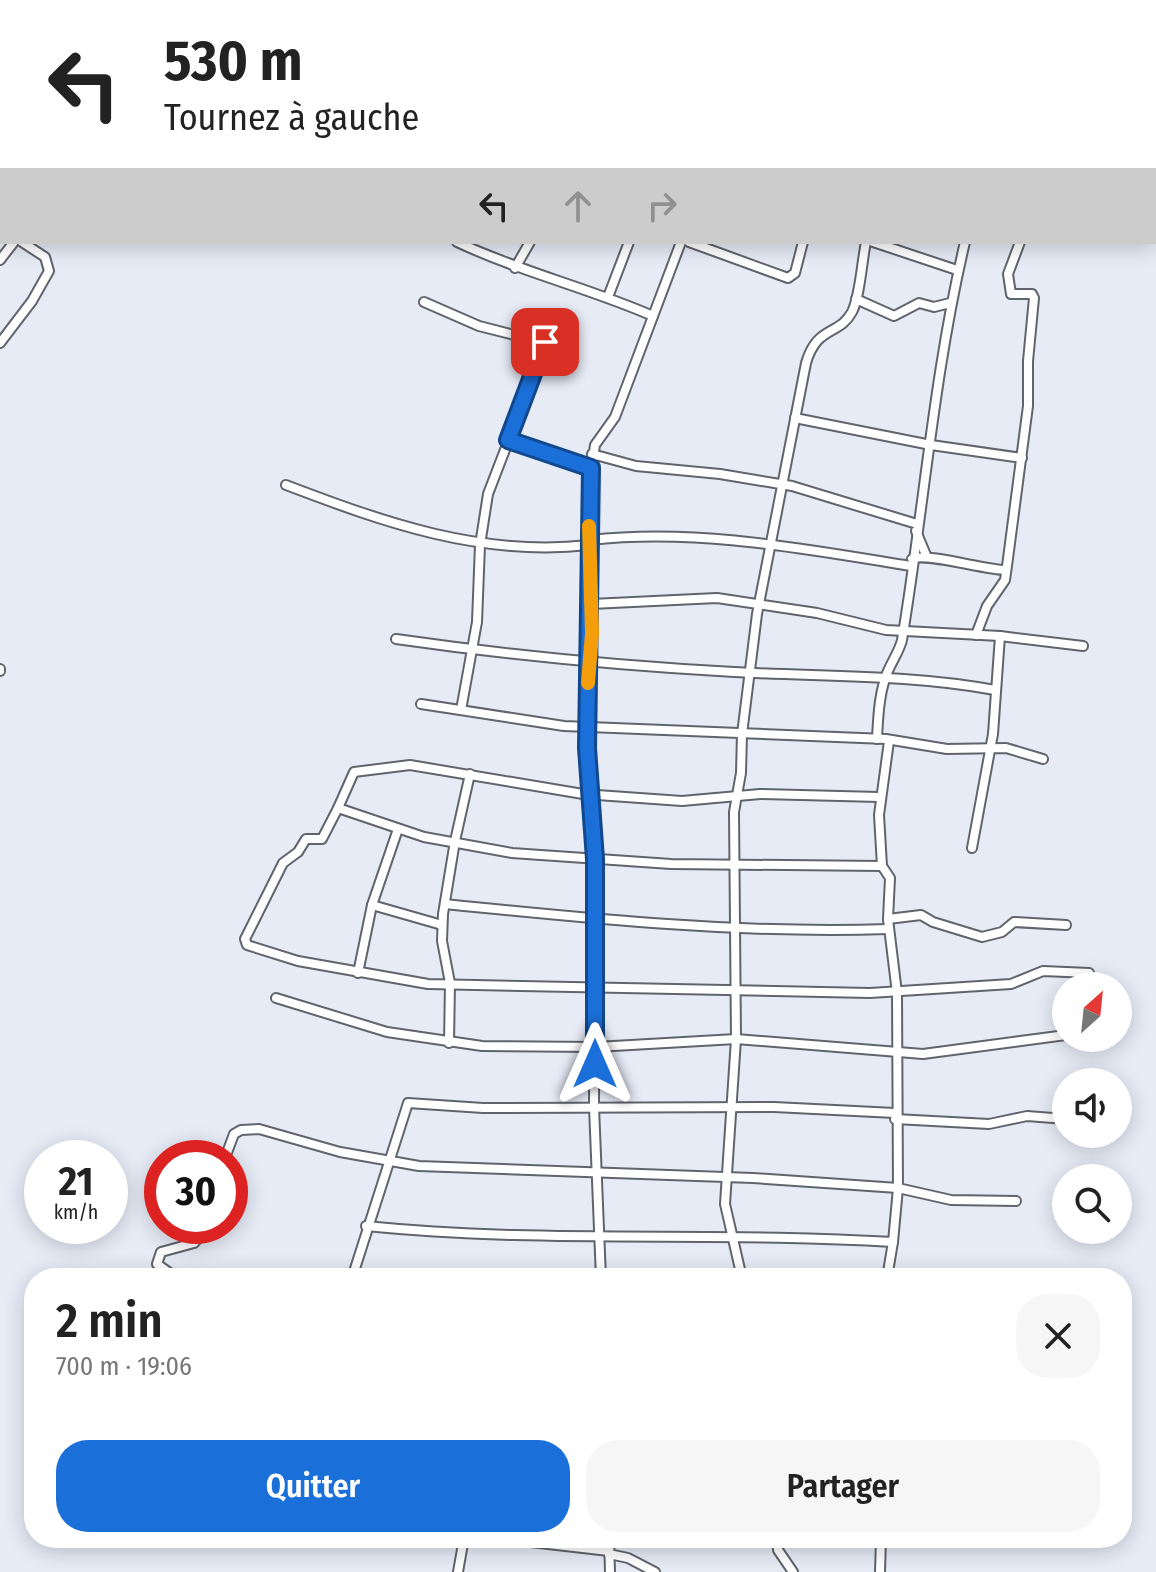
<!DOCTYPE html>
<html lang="fr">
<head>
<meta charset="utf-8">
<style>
	body { margin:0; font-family:"Fira Sans Condensed",sans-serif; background:#f6f6f6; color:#222; height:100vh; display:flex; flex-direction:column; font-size:30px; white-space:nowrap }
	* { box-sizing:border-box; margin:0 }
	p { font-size:26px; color:#767676 }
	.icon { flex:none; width:44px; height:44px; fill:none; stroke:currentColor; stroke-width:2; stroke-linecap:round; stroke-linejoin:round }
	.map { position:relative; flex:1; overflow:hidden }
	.drawer { position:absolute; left:24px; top:1268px; width:1108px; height:280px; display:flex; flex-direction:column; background:#fff; border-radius:32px; box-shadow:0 4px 20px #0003 }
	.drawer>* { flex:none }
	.banner { position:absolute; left:0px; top:0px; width:1156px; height:244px; box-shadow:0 4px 20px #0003; background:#fff; color:#222; overflow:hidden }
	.needle { width:52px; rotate:27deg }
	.buttons { position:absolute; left:1052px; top:972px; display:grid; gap:16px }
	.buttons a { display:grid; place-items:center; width:80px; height:80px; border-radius:50%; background:#fff; box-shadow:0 4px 20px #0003; font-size:40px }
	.speed { position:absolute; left:24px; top:1140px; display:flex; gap:16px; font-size:40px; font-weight:700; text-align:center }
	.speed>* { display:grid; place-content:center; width:104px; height:104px; border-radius:50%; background:#fff; box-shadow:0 4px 20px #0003; line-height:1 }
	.speed small { font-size:20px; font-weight:400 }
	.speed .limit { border:12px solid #d22; background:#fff; color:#111 }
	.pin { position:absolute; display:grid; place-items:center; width:68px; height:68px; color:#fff; margin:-34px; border-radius:16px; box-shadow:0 4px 12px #0006 }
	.me { position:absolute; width:88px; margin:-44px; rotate:0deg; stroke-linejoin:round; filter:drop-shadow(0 0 6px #0008) }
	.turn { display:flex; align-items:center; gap:28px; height:168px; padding:0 32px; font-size:36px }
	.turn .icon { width:104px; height:104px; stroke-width:2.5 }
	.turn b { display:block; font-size:56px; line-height:68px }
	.lanes { display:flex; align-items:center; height:76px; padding:0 32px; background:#0003; justify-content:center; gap:40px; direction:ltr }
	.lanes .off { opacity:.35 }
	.round { display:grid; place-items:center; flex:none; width:84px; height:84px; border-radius:32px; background:#f6f6f6 }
	.head { display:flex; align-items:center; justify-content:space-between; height:136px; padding:0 32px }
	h1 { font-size:48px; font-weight:600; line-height:60px }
	.action { display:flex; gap:16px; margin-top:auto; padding:16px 32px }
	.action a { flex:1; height:92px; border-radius:32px; background:#1b6fd9; color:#fff; font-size:32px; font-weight:600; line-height:92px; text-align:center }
	.action a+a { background:#f6f6f6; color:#222 }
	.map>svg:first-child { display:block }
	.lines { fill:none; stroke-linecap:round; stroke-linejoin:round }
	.street-casing { stroke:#60646d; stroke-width:12 }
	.street { stroke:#fff; stroke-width:8 }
	.route-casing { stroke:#12488d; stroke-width:20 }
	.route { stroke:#1b6fd9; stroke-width:14 }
	.slow { stroke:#f59e0b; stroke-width:14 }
</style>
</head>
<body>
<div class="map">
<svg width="1156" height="1572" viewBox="0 0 1156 1572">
	<rect width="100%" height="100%" fill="#e6ebf6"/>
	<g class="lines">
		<g class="street-casing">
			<g id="street">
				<path d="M873,0l7,2"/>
				<path d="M85,2l1,-2"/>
				<path d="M163,2v-2"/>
				<path d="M781,2v-2"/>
				<path d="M0,5l2,-2"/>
				<path d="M0,27l2,1"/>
				<path d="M0,96l2,-2"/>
				<path d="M0,158l2,2"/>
				<path d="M0,176l2,-2"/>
				<path d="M0,228l2,1"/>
				<path d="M457,242c64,30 132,46 196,74"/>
				<path d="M689,242l99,36 7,-5 8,-31"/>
				<path d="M873,242l84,28"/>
				<path d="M0,260l14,-18"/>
				<path d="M515,268l15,-26"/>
				<path d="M608,297l21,-55"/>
				<path d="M856,299l38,17 25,-13 15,4 16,-4"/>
				<path d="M424,302l55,24 67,17 -58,151 -8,51 -3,77 -16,88"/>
				<path d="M0,343l32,-42 17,-30 -4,-14 -23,-15"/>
				<path d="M795,418l136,27 91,13"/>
				<path d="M508,440l83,28"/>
				<path d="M592,454l44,12 84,8 72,12 125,38"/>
				<path d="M286,485c100,38 195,72 303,60"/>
				<path d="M916,531l10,24"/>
				<path d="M590,540c108,-12 215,9 321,26"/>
				<path d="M912,559c14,-7 72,11 94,11"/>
				<path d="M591,604l126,-6 100,15 69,17 114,6 83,10"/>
				<path d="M976,635l11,-29 18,-26 2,-14 21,-160v-45l6,-63 -2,-4h-21l-3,-20 12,-32"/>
				<path d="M396,639c112,16 225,27 338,33 87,5 175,2 261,18"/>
				<path d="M0,669v2"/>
				<path d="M421,704l143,22 322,13 61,10 59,-1 37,11"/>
				<path d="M877,739c1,-20 2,-42 8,-60 4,-14 14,-26 17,-39 22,-133 32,-267 63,-398"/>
				<path d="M879,797l-119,-3 -78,7 -99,-7 -173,-29 -56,7 -16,36 86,29 88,16 159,11 211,2"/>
				<path d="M338,808l-16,31h-16l-8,13 -15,11 -38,76 2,6 51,16 130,23 442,9 141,-9 32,-13 46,2"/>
				<path d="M972,848l21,-114 7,-98"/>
				<path d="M445,904c148,15 295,30 444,25"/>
				<path d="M372,905l70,20"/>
				<path d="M888,919l33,-4 12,7 49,15 20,-5 12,-10 52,3"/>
				<path d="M358,973l14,-68 26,-76"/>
				<path d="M276,998l111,34 95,14 114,1 140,-8 187,15 143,-19"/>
				<path d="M449,1043l1,-60 -8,-42 1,-27 12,-73 15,-67"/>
				<path d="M895,1119l94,5 38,-8 39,3"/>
				<path d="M225,1158l9,-24 7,-4 18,-1 81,23 79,14 334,12 145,10 53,12 65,1"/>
				<path d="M209,1226l-15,17 -33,9 -4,12 14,10 42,4"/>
				<path d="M366,1226c175,18 351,5 527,16l5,-54 -1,-195 -9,-74 2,-41 -8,-12 -3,-51 10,-74"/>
				<path d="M352,1278l56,-175 75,5 291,-1 121,6"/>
				<path d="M601,1278l-7,-171 1,-248 -8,-111 5,-115 -4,-142 7,-46 20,-28 66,-175"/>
				<path d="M742,1278l-17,-74 11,-165 -2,-227 7,-39 1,-39 15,-120 49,-251c11,-38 33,-27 46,-51 8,-15 10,-52 14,-70"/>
				<path d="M887,1278l6,-36"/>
				<path d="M495,1538l114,13"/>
				<path d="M609,1538l1,34"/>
				<path d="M777,1538l1,12 15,22"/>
				<path d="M609,1554l19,4 27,14"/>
				<path d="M458,1572l6,-34"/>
				<path d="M880,1572l1,-34"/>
			</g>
		</g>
		<use href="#street" class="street"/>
	</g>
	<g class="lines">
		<g class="route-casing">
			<path id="route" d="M545,342l-37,98 83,28 -4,280 8,111v205"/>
		</g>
		<use href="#route" class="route"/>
		<path class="slow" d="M588,683l4,-50 -3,-107"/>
	</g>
</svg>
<div class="buttons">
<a><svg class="needle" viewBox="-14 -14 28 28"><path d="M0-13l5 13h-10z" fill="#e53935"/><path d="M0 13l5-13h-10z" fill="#767676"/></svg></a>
<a><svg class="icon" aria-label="sound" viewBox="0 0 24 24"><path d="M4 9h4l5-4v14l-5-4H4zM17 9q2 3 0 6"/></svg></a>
<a><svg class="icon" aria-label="search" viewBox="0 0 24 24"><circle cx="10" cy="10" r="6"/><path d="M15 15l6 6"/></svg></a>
</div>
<div class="speed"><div>21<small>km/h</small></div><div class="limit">30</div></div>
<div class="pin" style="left:545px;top:342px;background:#d93025"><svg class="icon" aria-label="arrive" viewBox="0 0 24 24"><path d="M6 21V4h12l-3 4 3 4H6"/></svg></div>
<svg class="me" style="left:595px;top:1064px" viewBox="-20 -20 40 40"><path d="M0-17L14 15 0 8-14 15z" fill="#1b6fd9" stroke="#fff" stroke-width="4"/></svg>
<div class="banner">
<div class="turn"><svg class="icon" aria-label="left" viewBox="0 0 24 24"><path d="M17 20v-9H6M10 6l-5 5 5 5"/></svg><div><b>530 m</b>Tournez à gauche</div></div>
<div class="lanes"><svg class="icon" aria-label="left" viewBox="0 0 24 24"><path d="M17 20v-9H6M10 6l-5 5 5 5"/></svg><svg class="icon off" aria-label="ahead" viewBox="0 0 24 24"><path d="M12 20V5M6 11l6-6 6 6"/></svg><svg class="icon off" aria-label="right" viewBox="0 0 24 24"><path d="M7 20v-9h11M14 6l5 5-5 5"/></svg></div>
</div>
<section class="drawer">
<div class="head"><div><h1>2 min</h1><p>700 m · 19:06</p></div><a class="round"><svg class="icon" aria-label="close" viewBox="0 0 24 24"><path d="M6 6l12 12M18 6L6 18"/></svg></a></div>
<div class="action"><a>Quitter</a><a>Partager</a></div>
</section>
</div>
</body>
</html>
